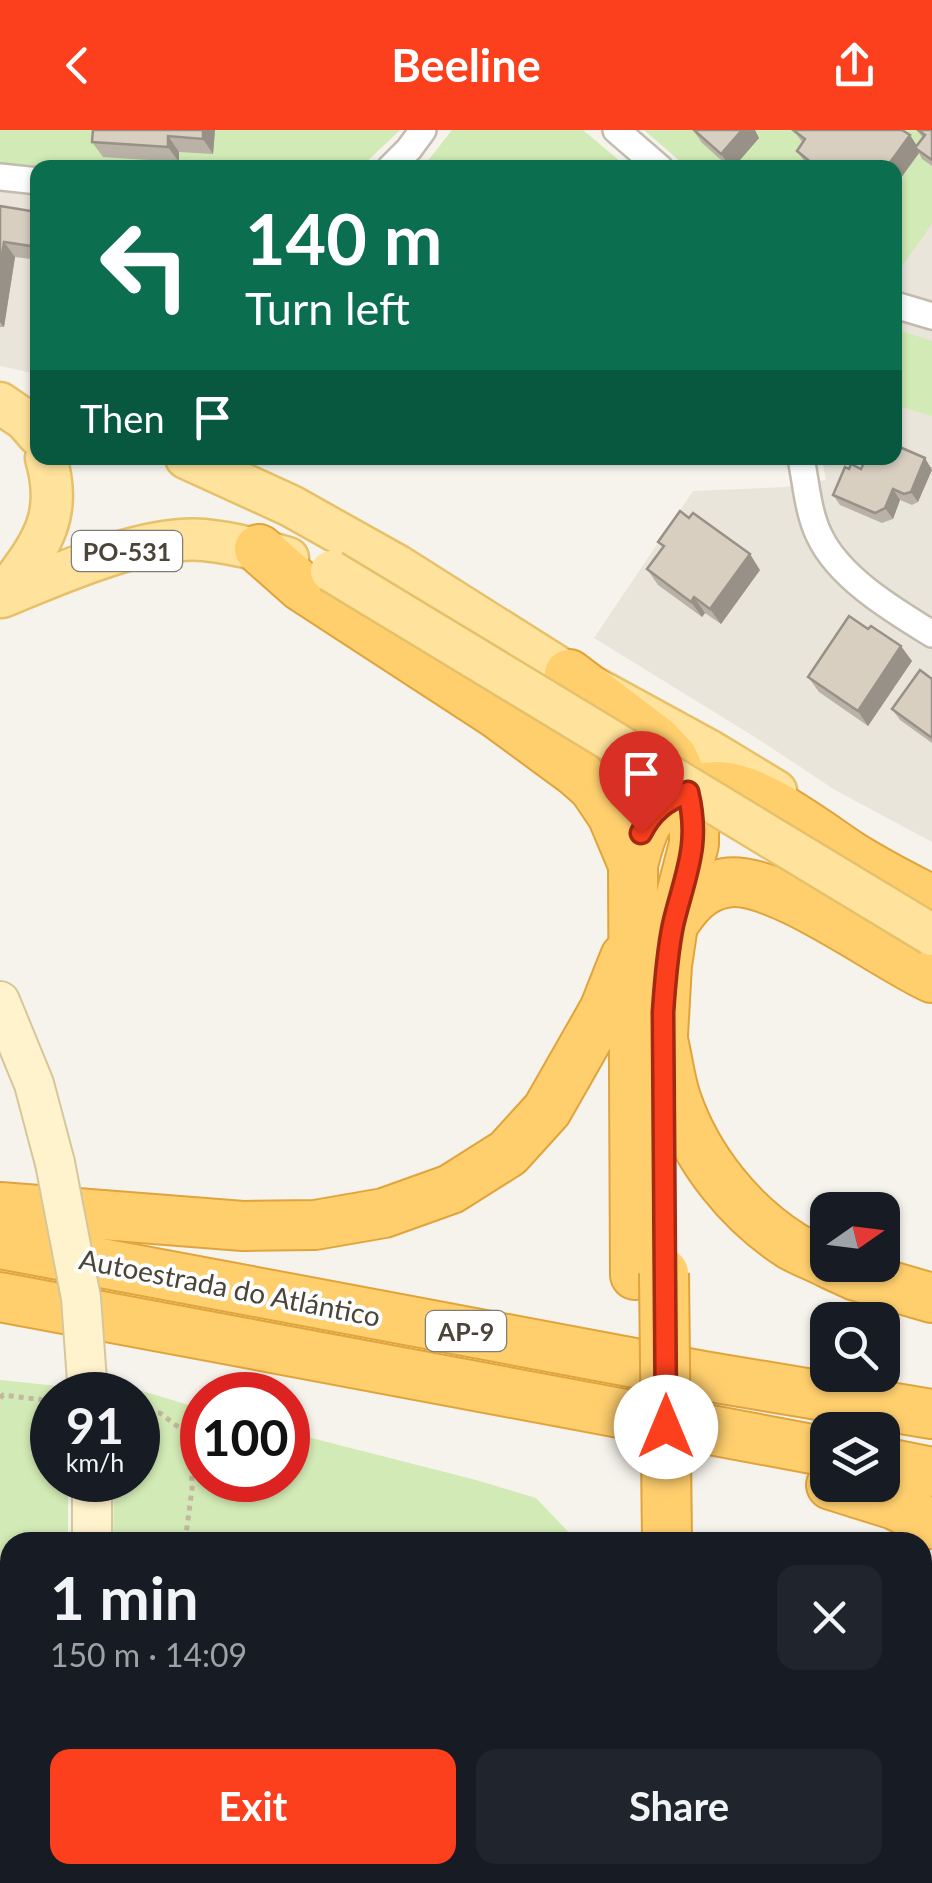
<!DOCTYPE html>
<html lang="en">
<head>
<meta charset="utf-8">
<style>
	body { margin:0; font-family:Lato,sans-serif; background:#20242c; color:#f1f3f6; height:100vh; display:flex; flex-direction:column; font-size:38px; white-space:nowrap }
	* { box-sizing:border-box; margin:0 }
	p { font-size:32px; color:#9ea1a6 }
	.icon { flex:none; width:55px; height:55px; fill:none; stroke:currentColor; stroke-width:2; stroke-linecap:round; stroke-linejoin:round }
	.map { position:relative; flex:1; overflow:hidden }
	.panel { position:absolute; left:0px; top:1402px; width:932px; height:352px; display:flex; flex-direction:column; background:#171b24; border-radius:30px 30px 0 0; box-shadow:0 2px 8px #0004 }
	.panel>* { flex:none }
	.top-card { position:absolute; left:30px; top:30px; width:872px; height:305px; border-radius:20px; box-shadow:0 2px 8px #0004; background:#0b6e4f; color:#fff; overflow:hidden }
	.needle { width:65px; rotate:76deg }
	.fabs { position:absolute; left:810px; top:1062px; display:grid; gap:20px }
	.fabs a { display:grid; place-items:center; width:90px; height:90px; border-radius:20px; background:#171b24; box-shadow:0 2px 8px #0004; font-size:50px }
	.speed { position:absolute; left:30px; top:1242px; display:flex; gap:20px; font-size:50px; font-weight:700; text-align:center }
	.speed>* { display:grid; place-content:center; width:130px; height:130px; border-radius:50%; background:#171b24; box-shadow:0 2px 8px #0004; line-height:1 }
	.speed small { font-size:25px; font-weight:400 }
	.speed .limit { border:15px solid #d22; background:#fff; color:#111 }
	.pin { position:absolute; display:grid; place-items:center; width:85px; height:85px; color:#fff; margin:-102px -42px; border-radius:50% 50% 50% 0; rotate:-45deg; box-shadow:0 0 10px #0007 }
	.pin .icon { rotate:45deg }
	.me { position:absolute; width:110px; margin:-55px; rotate:0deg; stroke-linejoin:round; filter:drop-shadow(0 0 8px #0008) }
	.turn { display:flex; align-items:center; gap:35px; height:210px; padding:0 50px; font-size:45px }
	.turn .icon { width:130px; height:130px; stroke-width:2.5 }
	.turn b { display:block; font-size:70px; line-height:85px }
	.then { display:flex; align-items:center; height:95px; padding:0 50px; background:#0003; gap:20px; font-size:38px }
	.round { display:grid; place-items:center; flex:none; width:105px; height:105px; border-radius:20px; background:#20242c }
	.summary { display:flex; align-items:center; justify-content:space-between; height:170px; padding:0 50px }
	h1 { font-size:60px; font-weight:700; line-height:75px }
	.cta { display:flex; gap:20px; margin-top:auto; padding:20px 50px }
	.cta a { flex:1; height:115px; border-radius:20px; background:#fc3f1d; color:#fff; font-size:40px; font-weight:700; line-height:115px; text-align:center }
	.cta a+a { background:#20242c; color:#f1f3f6 }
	header { display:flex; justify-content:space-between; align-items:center; height:130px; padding:0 50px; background:#fc3f1d; color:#fff; font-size:45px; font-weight:700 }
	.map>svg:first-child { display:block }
	.residential { fill:#eae5da }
	.green { fill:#d2eab5 }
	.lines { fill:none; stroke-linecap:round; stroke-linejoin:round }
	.minor-casing { stroke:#c2bbae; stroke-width:30 }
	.secondary-casing { stroke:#d6c79b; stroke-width:42 }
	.primary-casing { stroke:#e6c16a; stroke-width:45 }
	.motorway-casing { stroke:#e0a43c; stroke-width:52 }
	.path { stroke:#c4b79f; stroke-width:5; stroke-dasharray:5 5; stroke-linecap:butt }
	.minor { stroke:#fff; stroke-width:25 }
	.secondary { stroke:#fff3cd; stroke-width:38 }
	.primary { stroke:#ffe39c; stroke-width:40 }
	.motorway { stroke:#ffcf6e; stroke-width:48 }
	.secondary-bridge-casing { stroke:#d6c79b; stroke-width:42; stroke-linecap:butt }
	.primary-bridge-casing { stroke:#e6c16a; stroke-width:45; stroke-linecap:butt }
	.motorway-bridge-casing { stroke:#e0a43c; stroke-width:52; stroke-linecap:butt }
	.secondary-bridge { stroke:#fff3cd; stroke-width:38 }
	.primary-bridge { stroke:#ffe39c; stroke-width:40 }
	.motorway-bridge { stroke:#ffcf6e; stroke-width:48 }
	.wall { fill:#bab2a6 }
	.shaded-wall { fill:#979187 }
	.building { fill:#d8cfc1; stroke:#979187; stroke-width:2.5 }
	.route-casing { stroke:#a42913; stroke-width:25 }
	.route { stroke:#fc3f1d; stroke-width:18 }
	.labels { text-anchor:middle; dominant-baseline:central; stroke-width:8; stroke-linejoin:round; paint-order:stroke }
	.shield { fill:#fff; stroke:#817c74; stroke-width:2.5 }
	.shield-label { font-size:25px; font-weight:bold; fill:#4b4439 }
	.street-label { font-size:28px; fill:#4b4439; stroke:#fff }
</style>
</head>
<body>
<header><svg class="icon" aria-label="back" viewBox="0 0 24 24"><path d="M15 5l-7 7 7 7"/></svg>Beeline<svg class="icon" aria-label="share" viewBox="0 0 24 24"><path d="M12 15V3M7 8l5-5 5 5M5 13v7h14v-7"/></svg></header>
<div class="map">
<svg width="932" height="1753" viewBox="0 0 932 1753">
	<rect width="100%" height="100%" fill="#f6f3ec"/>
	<g class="residential">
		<path d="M0,0h400l-40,37 -322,1 -1,206 -37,-8z"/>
		<path d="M644,0h288v712l-97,-52 -77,-51 -164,-101 99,-147 94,-4 39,-7 -4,-22h73v-290l-208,-1z"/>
	</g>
	<g class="green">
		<path d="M0,0h400l-40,38h-300l-60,-5z"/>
		<path d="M452,0h131l44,37h-204z"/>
		<path d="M644,0h288v94l-37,52v-108l-208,-1z"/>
		<path d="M895,199l37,12v75l-37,-11z"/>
		<path d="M0,1250l68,7v8h-16v85h16v62h-58v333h37l-2,8h-45z"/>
		<path d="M116,1253l86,26v71h86v-48l188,48 60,18 42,44h-465l1,-62h24v-85h-22z"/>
		<path d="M112,1745h581l10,8h-590z"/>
	</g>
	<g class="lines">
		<g class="minor-casing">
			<g id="minor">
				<path d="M616,0l44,38"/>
				<path d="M390,38l19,-19 14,-19"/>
				<path d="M0,47l38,4"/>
				<path d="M895,175l37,11"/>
				<path d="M801,328c5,25 7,54 18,77 20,43 74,75 113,99"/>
			</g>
		</g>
		<g class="secondary-casing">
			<g id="secondary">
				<path d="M0,871l34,83 21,79"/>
				<path d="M92,1412v-62"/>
				<path d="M104,1745l2,8"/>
				<path d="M68,1753l3,-8"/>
			</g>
		</g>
		<g class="primary-casing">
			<g id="primary">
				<path d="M0,273l25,17 13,15"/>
				<path d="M186,328l105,48 107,60 171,108 141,77 66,40"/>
				<path d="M4,464c35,-47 60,-75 42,-136"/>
				<path d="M2,467c56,-23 142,-62 202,-57 29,3 57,10 84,18"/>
			</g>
		</g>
		<g class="motorway-casing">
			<g id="motorway">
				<path d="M259,419l43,38 195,127 79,58 17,15 19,28 21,50 2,410"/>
				<path d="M569,544l87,66 17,18 15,34 6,23v29l-21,81 -6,40 -4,70"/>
				<path d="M633,735c9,-36 14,-56 51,-71 9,-4 20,-8 30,-8 39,-3 104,48 136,69 27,17 54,31 82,45"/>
				<path d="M673,795c13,-20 27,-38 52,-42 49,-10 158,73 207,95"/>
				<path d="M663,910c5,20 7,42 14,61 20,58 63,112 115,145 11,6 24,11 36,17"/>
				<path d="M0,1077l243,19 72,-1 69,-12 67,-24 57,-36 39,-43 57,-100 21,-53"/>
				<path d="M0,1114l704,132 228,38"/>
				<path d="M832,1135l24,11 76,22"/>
				<path d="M0,1167l828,155"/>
				<path d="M882,1332l50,10"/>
				<path d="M831,1355l64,20 37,19"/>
				<path d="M922,1712l10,-3"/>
				<path d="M802,1745l24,8"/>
				<path d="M909,1753l23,-7"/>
			</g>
		</g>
		<g class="path">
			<path d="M0,1268l3,-3 49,6"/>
			<path d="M138,1281l22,2 31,24 1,52 -7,53"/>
			<path d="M0,1701l10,19"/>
			<path d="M253,1745l2,8"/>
			<path d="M5,1753l17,-8"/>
		</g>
		<use href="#minor" class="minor"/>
		<use href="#secondary" class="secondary"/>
		<use href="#primary" class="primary"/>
		<use href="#motorway" class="motorway"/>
		<g class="secondary-bridge-casing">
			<path id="secondary-bridge" d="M55,1033l26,135 7,97"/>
		</g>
		<g class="primary-bridge-casing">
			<path id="primary-bridge" d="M331,441l601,364"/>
		</g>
		<g class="motorway-bridge-casing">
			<path id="motorway-bridge" d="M664,1143l3,269"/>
		</g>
		<use href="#secondary-bridge" class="secondary-bridge"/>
		<use href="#primary-bridge" class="primary-bridge"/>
		<use href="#motorway-bridge" class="motorway-bridge"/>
	</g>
	<g class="wall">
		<path d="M93,0h122l-2,24 -34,-2v10l-76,-5 -11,-15z"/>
		<path d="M693,0l61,1 5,7 -26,30h-3l-28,-25z"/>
		<path d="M793,0l117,5 7,11 6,-8 -6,-8h15v36l-10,-7 -3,-6 -24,33v-18h-86l-12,-17 6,-8z"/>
		<path d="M0,76l38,7v47l-23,-3 -11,70h-4z"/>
		<path d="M932,337l-14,35 -6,3 -12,-5 -7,19 -11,4 -42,-18 -7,-10 16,-26z"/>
		<path d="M658,412l102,28 -39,54 -16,-11 -3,4 -44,-32 -11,-16 16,-21z"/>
		<path d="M868,499l44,32 -44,65 -49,-34 -11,-15z"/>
		<path d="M932,549v64l-32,-23 -8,-11z"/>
	</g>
	<g class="shaded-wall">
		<path d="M203,0h12l-2,24 -10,-15z"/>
		<path d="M742,0h13l4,8 -26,30h-2l-10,-14z"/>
		<path d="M910,5l10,16 -5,-3 4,5 -24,33v-18h-9z"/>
		<path d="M168,6l11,16v10l-11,-15z"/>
		<path d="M37,82l1,1v42l-7,-9z"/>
		<path d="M4,112l11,15 -11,70 -4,-5v-53z"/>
		<path d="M925,328l7,12 -14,32 -7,-10z"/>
		<path d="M893,359l7,11 -7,19 -8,-11z"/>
		<path d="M750,424l10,16 -39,54 -11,-15z"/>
		<path d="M694,467l11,16 -3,4 -11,-15z"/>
		<path d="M901,516l11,15 -44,65 -10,-15z"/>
	</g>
	<g class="building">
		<path d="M93,0h110v9l-35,-3v11l-76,-5z"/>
		<path d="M694,0h48l-21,24z"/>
		<path d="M793,0h109l8,5 -24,33h-68l-21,-17 8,-12z"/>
		<path d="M918,0h14v30l-17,-12 10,-13z"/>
		<path d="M0,76l37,6 -6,34 -27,-4 -4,27z"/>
		<path d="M895,315l30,13 -14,34 -7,2 -11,-5 -8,19 -10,5 -42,-18 12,-28 4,2 2,-5 10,5 5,-11h29z"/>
		<path d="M680,381l9,7 4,-5 57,41 -40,55 -16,-12 -3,5 -44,-33 17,-23 -6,-4z"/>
		<path d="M849,486l19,13 3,-3 30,20 -43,65 -50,-34z"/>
		<path d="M920,540l12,9v59l-40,-29z"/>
	</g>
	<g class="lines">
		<g class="route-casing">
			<path id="route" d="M641,703c11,-22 25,-32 47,-41 13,54 -3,82 -15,133 -6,29 -8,58 -10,87l3,415"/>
		</g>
		<use href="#route" class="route"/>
	</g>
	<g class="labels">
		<g class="shield">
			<rect x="72" y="401" width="110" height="40" rx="8"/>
			<rect x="426" y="1181" width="80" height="40" rx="8"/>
		</g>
		<g class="shield-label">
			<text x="127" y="421">PO-531</text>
			<text x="466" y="1201">AP-9</text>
		</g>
		<g class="street-label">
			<text transform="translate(230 1157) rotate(11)">Autoestrada do Atlántico</text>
		</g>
	</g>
</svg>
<div class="fabs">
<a><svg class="needle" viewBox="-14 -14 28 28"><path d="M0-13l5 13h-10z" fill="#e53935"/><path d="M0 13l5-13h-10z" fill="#9ea1a6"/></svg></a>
<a><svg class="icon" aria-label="search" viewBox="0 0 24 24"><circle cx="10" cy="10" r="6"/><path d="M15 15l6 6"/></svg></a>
<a><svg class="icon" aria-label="layers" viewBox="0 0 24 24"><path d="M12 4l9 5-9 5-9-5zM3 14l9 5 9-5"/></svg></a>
</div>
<div class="speed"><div>91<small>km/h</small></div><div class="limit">100</div></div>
<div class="pin" style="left:641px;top:703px;background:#d93025"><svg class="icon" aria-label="arrive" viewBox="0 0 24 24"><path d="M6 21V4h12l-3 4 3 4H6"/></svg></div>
<svg class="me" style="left:666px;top:1297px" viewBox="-20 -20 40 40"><circle r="19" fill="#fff"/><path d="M0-13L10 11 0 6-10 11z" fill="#fc3f1d"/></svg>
<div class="top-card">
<div class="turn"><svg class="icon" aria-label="left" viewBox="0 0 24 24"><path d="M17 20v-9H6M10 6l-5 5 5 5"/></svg><div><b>140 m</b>Turn left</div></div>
<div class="then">Then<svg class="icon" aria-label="arrive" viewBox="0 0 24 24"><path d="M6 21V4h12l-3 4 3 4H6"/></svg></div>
</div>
<section class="panel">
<div class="summary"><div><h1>1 min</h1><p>150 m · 14:09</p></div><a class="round"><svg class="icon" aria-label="close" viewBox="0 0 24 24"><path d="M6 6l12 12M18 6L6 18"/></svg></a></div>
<div class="cta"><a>Exit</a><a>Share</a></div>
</section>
</div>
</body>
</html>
